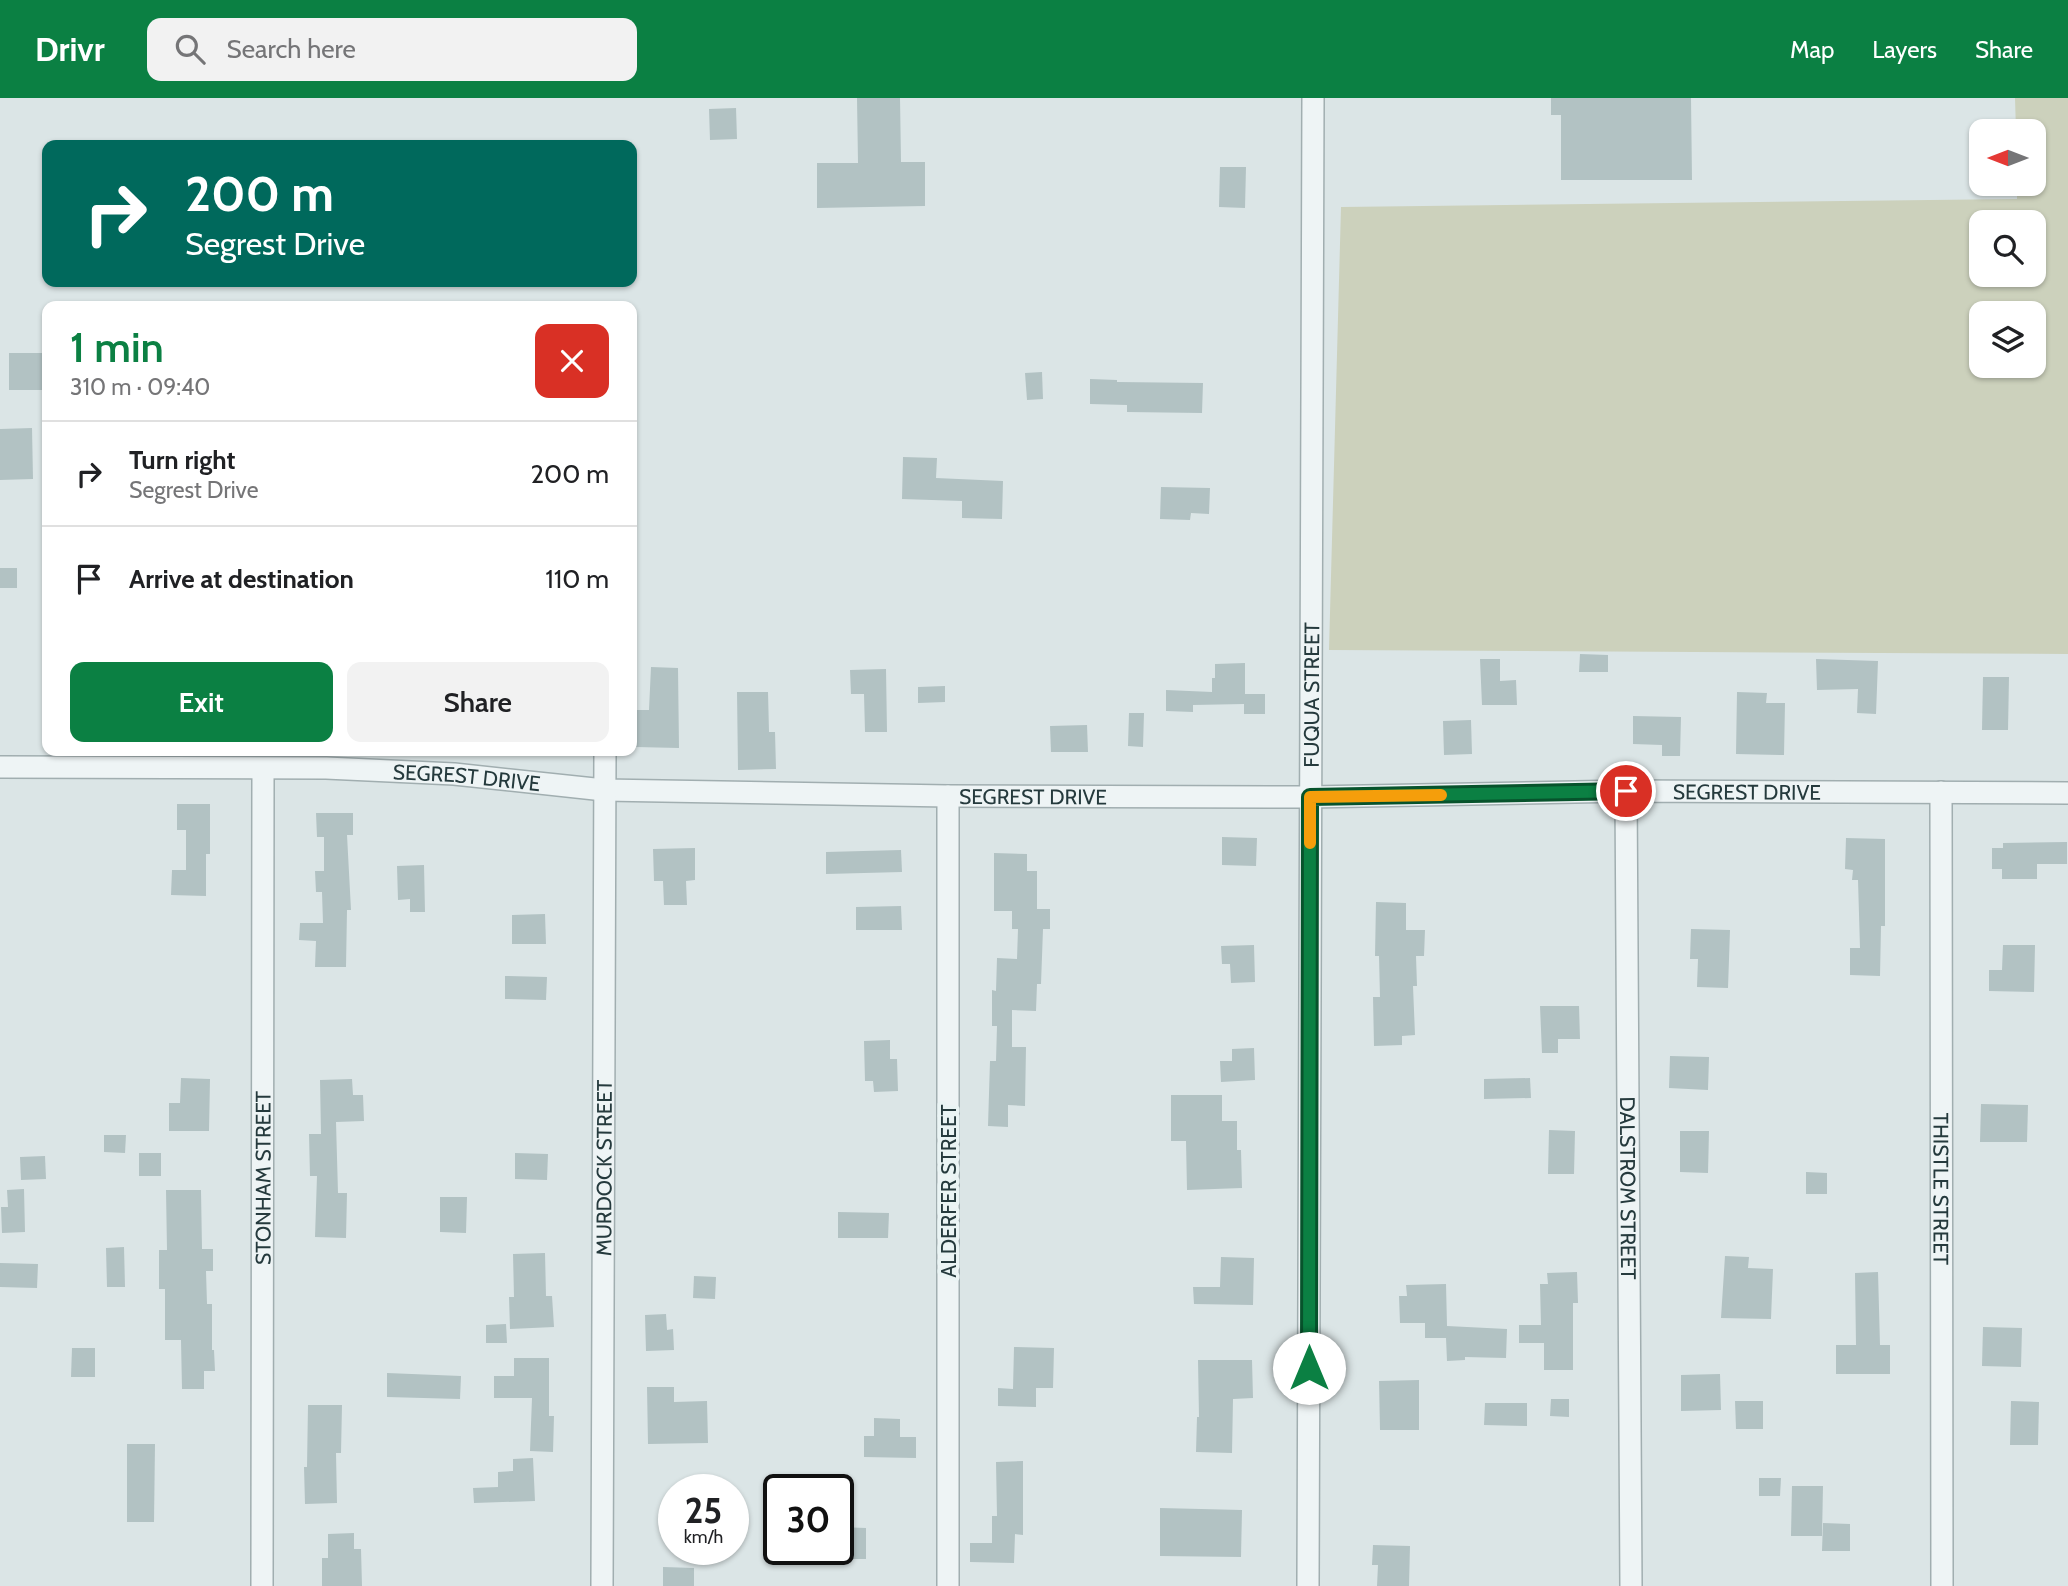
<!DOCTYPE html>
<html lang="en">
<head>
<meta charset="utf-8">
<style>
	body { margin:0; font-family:Cabin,sans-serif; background:#f2f2f2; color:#202124; height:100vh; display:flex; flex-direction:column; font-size:26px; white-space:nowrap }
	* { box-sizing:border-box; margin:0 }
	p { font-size:23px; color:#757577 }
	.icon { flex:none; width:38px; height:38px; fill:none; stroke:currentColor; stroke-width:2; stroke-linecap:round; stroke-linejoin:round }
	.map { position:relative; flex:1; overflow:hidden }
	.sheet { position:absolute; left:42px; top:203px; width:595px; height:455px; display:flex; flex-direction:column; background:#fff; border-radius:14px; box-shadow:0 2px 5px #0004 }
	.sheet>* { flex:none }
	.hud { position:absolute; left:42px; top:42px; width:595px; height:147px; border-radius:14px; box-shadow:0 2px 5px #0004; background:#00695c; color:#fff; overflow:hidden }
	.needle { width:46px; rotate:270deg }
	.tools { position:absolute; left:1969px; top:21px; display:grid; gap:14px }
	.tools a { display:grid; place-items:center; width:77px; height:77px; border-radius:14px; background:#fff; box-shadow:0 2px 5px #0004; font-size:35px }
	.speed { position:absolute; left:658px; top:1376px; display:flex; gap:14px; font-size:35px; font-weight:700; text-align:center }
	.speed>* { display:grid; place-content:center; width:91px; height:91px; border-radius:50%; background:#fff; box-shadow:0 2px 5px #0004; line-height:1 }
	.speed small { font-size:18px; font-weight:400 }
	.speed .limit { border:4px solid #111; border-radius:10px; background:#fff; color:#111 }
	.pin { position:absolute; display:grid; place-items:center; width:60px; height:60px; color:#fff; margin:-30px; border:4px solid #fff; border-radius:50%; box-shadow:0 2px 7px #0007 }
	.me { position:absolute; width:77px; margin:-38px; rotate:0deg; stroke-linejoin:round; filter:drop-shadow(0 0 5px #0008) }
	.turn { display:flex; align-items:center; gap:24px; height:147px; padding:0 28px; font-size:32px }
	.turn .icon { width:91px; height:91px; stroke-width:2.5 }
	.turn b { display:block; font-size:49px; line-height:60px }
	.round { display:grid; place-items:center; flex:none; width:74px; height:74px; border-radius:14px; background:#f2f2f2 }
	.head { display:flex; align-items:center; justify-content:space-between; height:119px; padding:0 28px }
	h1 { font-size:42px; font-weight:600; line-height:52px; color:#0b8043 }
	.primary-button { display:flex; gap:14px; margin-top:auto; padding:14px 28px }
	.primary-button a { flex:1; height:80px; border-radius:14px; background:#0b8043; color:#fff; font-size:28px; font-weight:600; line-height:80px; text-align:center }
	.primary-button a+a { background:#f2f2f2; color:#202124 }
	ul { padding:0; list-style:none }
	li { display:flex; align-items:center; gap:21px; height:105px; padding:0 28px; border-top:2px solid #e0e0e0 }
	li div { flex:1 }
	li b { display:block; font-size:26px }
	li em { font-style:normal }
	header { display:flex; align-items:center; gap:42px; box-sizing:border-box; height:98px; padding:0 35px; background:#0b8043; color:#fff }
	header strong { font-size:33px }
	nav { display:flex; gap:38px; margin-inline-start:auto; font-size:24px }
	.search { width:490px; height:63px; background:#f2f2f2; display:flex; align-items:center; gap:18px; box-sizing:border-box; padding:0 24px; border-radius:14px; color:#757577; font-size:26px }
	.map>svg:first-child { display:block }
	.green { fill:#ccd1bc; fill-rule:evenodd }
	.building { fill:#b2c2c3 }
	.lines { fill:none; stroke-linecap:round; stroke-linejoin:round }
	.minor-casing { stroke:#a1aeb0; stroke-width:24 }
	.minor { stroke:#eef4f5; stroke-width:21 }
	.route-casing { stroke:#07532c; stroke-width:18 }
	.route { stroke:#0b8043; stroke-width:12 }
	.slow { stroke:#f59e0b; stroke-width:12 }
	.labels { text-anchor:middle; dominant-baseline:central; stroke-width:7; stroke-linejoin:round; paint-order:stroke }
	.street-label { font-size:21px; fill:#253a3d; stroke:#eaf4f4 }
</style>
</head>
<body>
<header>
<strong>Drivr</strong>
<div class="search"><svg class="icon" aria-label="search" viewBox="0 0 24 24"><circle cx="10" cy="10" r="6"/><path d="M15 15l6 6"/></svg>Search here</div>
<nav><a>Map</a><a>Layers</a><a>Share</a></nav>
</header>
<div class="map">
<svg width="2068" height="1488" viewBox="0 0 2068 1488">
	<rect width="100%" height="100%" fill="#dbe5e6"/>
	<path class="green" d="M2015,0h53v556l-739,-4 12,-443 676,-8v-15h17v-53h-18zM1981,124h53v53h-53zM1981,215h53v53h-53z"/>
	<g class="building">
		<path d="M857,0h43l1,64h24v44l-108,2v-45h41z"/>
		<path d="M1551,0h140l1,82h-131v-65h-10z"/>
		<path d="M736,10l1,31 -27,1 -1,-31z"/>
		<path d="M1220,69h26l-1,41 -26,-1z"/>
		<rect x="9" y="255" width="38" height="37"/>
		<path d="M1042,274l1,27 -16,1 -2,-27z"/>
		<path d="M1090,281l27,1v2l86,1 -1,30 -75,-1v-7l-37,-1z"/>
		<path d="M32,330l1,51 -33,1v-51z"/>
		<path d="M903,359l34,1 -1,20 67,3 -1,38 -40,-1v-17l-60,-2z"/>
		<path d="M1161,389l49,1 -1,26 -18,-1 -1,7 -30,-1z"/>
		<rect x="0" y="470" width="17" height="20"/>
		<path d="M1580,556l28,1v17h-29z"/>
		<path d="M1480,561h20v22l16,-1 1,25h-35z"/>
		<path d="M1816,561l62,2 -2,53 -19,-1 1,-24 -41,1z"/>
		<path d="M1245,565v31h20v20h-21v-10l-51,1v7l-27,-1v-21l46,2v-14h3v-14z"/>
		<path d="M651,569l27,1 1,80 -43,-1 1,-37h12z"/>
		<path d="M886,571l1,63h-22l-1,-38h-13l-1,-24z"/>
		<path d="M1983,579h26l-1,53h-26z"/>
		<path d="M945,588v16l-27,1v-16z"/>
		<path d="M737,594h31l1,40h6l1,37 -38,1z"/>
		<path d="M1737,594l30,1 -1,10h19l-1,52 -48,-1z"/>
		<path d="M1129,615h15l-1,34 -15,-1z"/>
		<path d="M1633,618l48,1 -1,39h-18v-11l-29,-1z"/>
		<path d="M1471,622l1,34 -28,1 -1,-34z"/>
		<path d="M1087,627l1,27h-37l-1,-26z"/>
		<path d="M177,706h33v50h-4v42l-35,-1 1,-25h14v-40h-9z"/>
		<path d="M316,715h37v22h-6l4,75h-4l-1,57h-31l1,-26 -17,-1 1,-17h23l-1,-31h-6l-1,-21h9v-34h-7z"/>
		<path d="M1222,739l35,1 -1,28 -34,-1z"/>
		<path d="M1846,740l39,1v87h-4l-1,50 -30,-1v-27h10l-2,-68h-6l1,-10 -8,-1z"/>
		<path d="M2067,744v22h-30v15h-35v-10h-10v-21h11v-5z"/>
		<path d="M695,750v32l-9,1 1,24h-23l-1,-24h-9l-1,-32z"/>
		<path d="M901,752l1,22 -76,2v-22z"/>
		<path d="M994,755l33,1v17h10v38h13v20h-7l-2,55h-4l-1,27 -24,-1v37h14l-1,59 -17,-1v22l-20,-1 2,-65h6l1,-35h-5v-36l4,1 1,-33 20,1 1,-30h-6v-18h-18z"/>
		<path d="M424,767l1,47h-15v-13l-12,1 -1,-34z"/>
		<path d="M1376,804l30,1v27h19l-1,26h-8l1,30h-4l2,49 -13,1v9l-28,1 -1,-49h7l-1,-41h-4z"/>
		<path d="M901,808l1,24h-46v-23z"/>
		<path d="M545,816l1,30h-34v-29z"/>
		<path d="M1691,831l39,1 -2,58 -31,-1 1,-28h-8z"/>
		<path d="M1254,847l1,37 -24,1 -1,-19h-8l-1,-18z"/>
		<path d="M2003,847h32l-1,47 -45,-1v-21h13z"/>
		<path d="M505,878l42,1 -1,23 -41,-1z"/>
		<path d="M1540,908h39l1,33h-22v14h-16z"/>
		<path d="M890,942v19h7l1,32 -24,1 -1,-11h-8l-1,-40z"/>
		<path d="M1254,950l1,32 -34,2 -1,-21h12v-12z"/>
		<path d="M1670,958l39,1 -1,33 -39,-2z"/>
		<path d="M181,980l29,1 -1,52h-40v-28h11z"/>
		<path d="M1530,980l1,20 -47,1v-20z"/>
		<path d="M352,981l1,16h10l1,26 -28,1 2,71h9l-1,45 -31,-1 2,-61h-7l-1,-42h12l-1,-54z"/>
		<path d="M1171,997h51v26h15v29h4l1,38 -55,2 -1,-49h-15z"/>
		<path d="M1981,1006l47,1 -1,37h-47z"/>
		<path d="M1549,1032l26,1 -1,43h-26z"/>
		<path d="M1680,1033h29l-1,42 -28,-1z"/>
		<path d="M104,1037h22l-1,18 -21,-1z"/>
		<rect x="139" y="1055" width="22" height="23"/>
		<path d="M515,1055l33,1 -1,26 -32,-1z"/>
		<path d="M45,1058l1,23 -25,1 -1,-23z"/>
		<path d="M1806,1074l21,1v21h-21z"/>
		<path d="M24,1091l1,43 -23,1 -1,-26h7l-1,-17z"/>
		<path d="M166,1092h35l1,59h11v22h-7l1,33h5v46h2l1,21h-11v18h-22l-1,-49h-16v-51h-6v-39h8z"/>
		<path d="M440,1099h27l-1,36 -26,-1z"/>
		<path d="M838,1114l51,1 -1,25h-50z"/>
		<path d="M124,1149l1,40h-18l-1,-39z"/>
		<path d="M545,1155l1,43h6l2,31 -44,2 -1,-32h5l-1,-43z"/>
		<path d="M1725,1158l24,1 -1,11 25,1 -2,50 -50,-1z"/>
		<path d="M1221,1159l33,1 -1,47 -59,-1 -1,-17h27z"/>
		<path d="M0,1165l38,1 -1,24 -37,-1z"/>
		<path d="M1577,1174l1,31h-5v67h-29v-27h-25v-18h22l-1,-41h8l-1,-11z"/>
		<path d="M1878,1174l2,73h10v29h-54v-29h20l-1,-72z"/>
		<path d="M694,1178l22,1 -1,22 -22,-1z"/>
		<path d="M1446,1186l1,42 60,3 -1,29 -41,-1v3l-18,1 -1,-23h-21v-15h-25l-1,-27h8l-1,-11z"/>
		<path d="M666,1216l1,16 6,-1 1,21 -28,1 -1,-36z"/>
		<path d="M506,1226l1,19h-21v-18z"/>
		<path d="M1983,1229l39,1 -1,39 -39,-1z"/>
		<path d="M1014,1249l40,1 -1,40h-17v19l-38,-1v-18l15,1z"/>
		<path d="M72,1250h23v29h-24z"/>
		<path d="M514,1260h35v58h5l-1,36 -23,-1 2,-53h-38v-22h20z"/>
		<path d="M1198,1262h54l1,38 -20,1 -1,54 -36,-1 1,-35h2z"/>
		<path d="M387,1275l74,3 -1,23 -73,-2z"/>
		<path d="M1720,1276l1,36 -40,1v-36z"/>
		<path d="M1419,1282v50h-39l-1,-49z"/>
		<path d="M647,1289h27v15l33,-1 1,42 -60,1z"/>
		<path d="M1551,1301h18v18l-19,-1z"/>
		<path d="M1735,1303h28v28h-27z"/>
		<path d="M2011,1303l28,1 -1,43h-28z"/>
		<path d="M1485,1305h42v23l-43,-1z"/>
		<path d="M308,1307h34l-1,48h-5l1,50 -32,1 -1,-37h3z"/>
		<path d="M874,1320l26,1v18h16v21l-52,-1v-21h10z"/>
		<path d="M127,1346h28l-1,78h-27z"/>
		<path d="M533,1360l2,43 -61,2 -1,-15 25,-1v-15l15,-1v-12z"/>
		<path d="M1023,1363v74l-8,-1 -1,29 -44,-1v-19h22v-27h5l-1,-54z"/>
		<path d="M1759,1380h22l-1,18h-21z"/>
		<path d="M1792,1388h31l-1,50h-31z"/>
		<path d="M1160,1410l82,2 -1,47 -81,-1z"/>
		<path d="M1823,1425l27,1v27h-28z"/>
		<path d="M838,1429l28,1v31h-28z"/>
		<path d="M354,1435v16h7l1,37h-40v-28h6v-24z"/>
		<path d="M1373,1447l37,1 -1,40h-32l1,-21h-6z"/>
		<path d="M663,1469l31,1v18h-31z"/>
	</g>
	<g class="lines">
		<g class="minor-casing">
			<g id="minor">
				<path id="s1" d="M0,669l326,1 128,6 150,16 344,6 362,1 316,-6 442,2"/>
				<path id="s2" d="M1626,693l5,795"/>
				<path id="s3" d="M1941,694l1,794"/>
				<path d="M948,698v790"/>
				<path id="s4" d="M262,1488l1,-817"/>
				<path id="s5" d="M602,1488l3,-835"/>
				<path id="s6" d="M1308,1488l5,-1488"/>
			</g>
		</g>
		<use href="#minor" class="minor"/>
	</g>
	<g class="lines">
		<g class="route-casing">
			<path id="route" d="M1309,1270l1,-571 316,-6"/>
		</g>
		<use href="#route" class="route"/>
		<path class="slow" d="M1310,745v-46l131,-2"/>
	</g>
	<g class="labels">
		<g class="street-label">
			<text stroke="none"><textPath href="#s6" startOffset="891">FUQUA STREET</textPath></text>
			<text stroke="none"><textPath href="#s1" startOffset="467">SEGREST DRIVE</textPath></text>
			<text stroke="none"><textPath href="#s1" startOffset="1748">SEGREST DRIVE</textPath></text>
			<text stroke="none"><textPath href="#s1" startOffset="1034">SEGREST DRIVE</textPath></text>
			<text stroke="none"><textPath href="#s5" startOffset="418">MURDOCK STREET</textPath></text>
			<text stroke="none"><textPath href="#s4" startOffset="408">STONHAM STREET</textPath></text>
			<text stroke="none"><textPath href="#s2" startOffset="397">DALSTROM STREET</textPath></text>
			<text stroke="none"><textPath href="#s3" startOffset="397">THISTLE STREET</textPath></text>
			<text transform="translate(948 1093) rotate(-90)">ALDERFER STREET</text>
		</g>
	</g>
</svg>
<div class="tools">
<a><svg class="needle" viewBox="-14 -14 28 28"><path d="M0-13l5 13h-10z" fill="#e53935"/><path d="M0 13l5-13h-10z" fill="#757577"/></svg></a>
<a><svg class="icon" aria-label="search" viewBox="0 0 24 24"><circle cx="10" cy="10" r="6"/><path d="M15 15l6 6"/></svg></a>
<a><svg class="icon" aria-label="layers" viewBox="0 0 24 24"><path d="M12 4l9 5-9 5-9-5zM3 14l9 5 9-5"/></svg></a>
</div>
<div class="speed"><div>25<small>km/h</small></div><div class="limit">30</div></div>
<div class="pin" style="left:1626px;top:693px;background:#d93025"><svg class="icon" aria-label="arrive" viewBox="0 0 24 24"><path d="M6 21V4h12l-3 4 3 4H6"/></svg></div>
<svg class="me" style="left:1309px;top:1270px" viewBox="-20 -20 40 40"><circle r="19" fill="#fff"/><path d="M0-13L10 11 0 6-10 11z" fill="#0b8043"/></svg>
<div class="hud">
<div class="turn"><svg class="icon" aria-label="right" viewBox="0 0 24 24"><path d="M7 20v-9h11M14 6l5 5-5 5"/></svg><div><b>200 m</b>Segrest Drive</div></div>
</div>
<section class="sheet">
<div class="head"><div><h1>1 min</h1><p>310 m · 09:40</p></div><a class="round" style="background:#d93025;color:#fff"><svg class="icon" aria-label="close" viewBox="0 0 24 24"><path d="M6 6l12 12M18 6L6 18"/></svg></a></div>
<ul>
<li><svg class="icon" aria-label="right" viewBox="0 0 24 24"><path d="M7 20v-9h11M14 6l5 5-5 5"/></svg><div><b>Turn right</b><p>Segrest Drive</p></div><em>200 m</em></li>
<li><svg class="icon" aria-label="arrive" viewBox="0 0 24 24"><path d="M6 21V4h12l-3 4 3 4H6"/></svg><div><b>Arrive at destination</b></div><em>110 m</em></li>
</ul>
<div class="primary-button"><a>Exit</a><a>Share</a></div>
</section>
</div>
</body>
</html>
